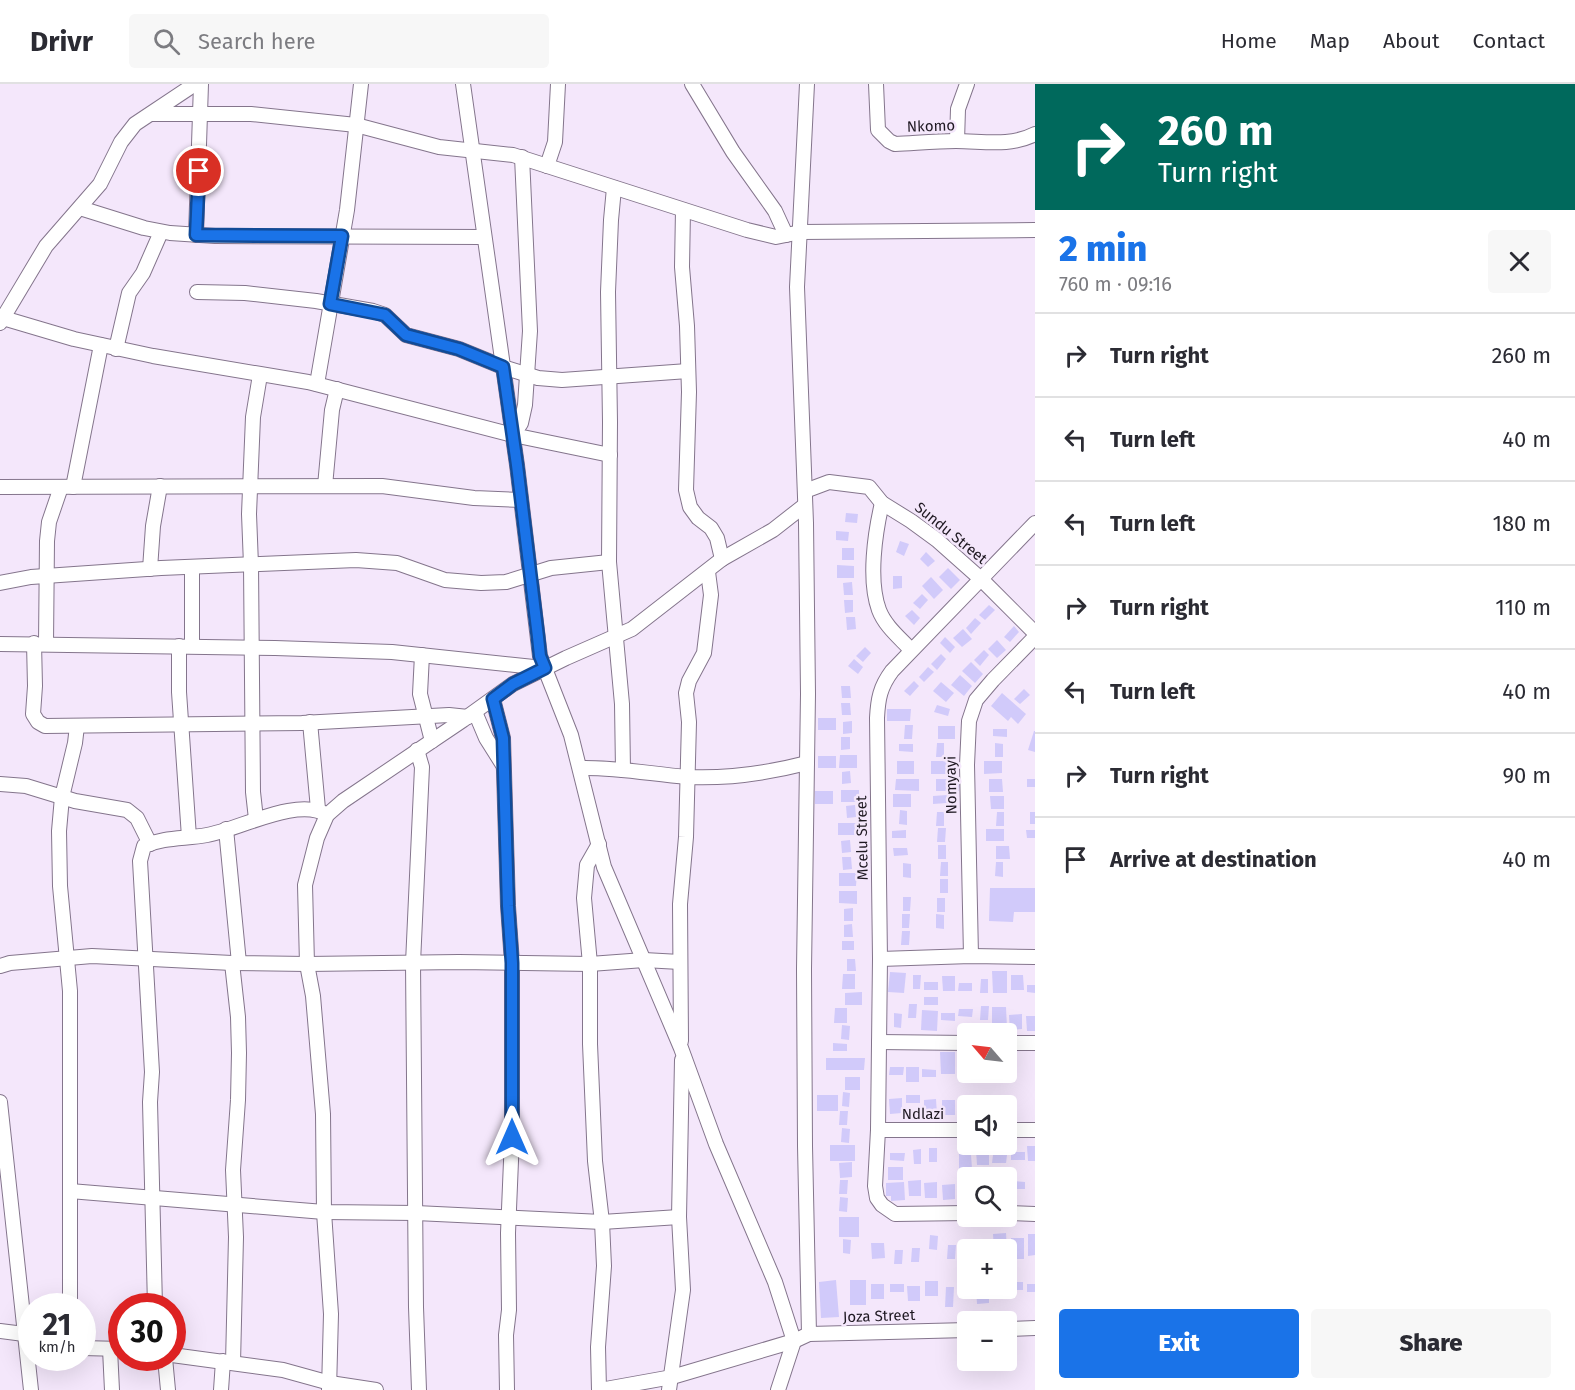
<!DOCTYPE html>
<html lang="en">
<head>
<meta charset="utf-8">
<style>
	body { margin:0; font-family:"Fira Sans",sans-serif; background:#f7f7f7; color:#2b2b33; height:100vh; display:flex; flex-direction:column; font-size:22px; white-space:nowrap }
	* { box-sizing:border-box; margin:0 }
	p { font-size:20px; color:#7c7c81 }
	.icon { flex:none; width:33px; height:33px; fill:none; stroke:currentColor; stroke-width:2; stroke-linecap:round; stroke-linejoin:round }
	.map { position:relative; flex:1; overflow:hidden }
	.sheet { display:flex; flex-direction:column; background:#fff; width:540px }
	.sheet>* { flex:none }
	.guide { background:#00695c; color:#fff; overflow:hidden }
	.needle { width:39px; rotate:298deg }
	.buttons { position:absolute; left:957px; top:939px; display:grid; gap:12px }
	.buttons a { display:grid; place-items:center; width:60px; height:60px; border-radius:6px; background:#fff; box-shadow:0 6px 24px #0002; font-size:30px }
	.speed { position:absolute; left:18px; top:1209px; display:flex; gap:12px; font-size:30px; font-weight:700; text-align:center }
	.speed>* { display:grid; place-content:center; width:78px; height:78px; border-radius:50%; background:#fff; box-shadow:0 6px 24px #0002; line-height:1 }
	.speed small { font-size:15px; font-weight:400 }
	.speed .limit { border:9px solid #d22; background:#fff; color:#111 }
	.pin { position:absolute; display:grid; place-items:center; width:51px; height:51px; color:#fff; margin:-26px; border:3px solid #fff; border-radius:50%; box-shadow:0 2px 6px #0007 }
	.me { position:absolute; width:66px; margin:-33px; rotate:0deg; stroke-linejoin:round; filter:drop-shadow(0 0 4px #0008) }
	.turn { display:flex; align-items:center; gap:21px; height:126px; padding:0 24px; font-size:27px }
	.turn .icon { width:78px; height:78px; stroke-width:2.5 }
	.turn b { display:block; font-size:42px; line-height:51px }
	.round { display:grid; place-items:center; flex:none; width:63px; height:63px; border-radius:6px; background:#f7f7f7 }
	.overview { display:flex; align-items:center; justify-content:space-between; height:102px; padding:0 24px }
	h1 { font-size:36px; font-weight:800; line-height:45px; color:#1a73e8 }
	.cta { display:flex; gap:12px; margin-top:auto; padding:12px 24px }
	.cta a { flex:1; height:69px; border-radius:6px; background:#1a73e8; color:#fff; font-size:24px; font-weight:800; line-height:69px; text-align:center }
	.cta a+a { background:#f7f7f7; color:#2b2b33 }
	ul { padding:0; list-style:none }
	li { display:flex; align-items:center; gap:18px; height:84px; padding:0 24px; border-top:2px solid #e1e1e2 }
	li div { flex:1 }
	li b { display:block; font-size:22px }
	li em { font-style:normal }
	header { display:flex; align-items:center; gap:36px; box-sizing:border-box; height:84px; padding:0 30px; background:#fff; border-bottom:2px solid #e1e1e2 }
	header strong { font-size:28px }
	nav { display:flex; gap:33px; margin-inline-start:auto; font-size:21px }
	.search { width:420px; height:54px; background:#f7f7f7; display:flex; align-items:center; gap:15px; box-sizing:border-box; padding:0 21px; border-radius:6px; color:#7c7c81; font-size:22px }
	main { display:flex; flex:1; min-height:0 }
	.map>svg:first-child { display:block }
	.building { fill:#d1cafa }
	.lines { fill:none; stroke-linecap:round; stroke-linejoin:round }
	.minor-casing { stroke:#84758c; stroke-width:16 }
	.minor { stroke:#fff; stroke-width:14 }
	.route-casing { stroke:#114b97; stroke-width:15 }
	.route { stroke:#1a73e8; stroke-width:10 }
	.labels { text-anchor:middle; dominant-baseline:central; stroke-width:5; stroke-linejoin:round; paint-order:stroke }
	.street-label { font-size:15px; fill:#1f1922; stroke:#f4e7fb }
</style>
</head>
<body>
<header>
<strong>Drivr</strong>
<div class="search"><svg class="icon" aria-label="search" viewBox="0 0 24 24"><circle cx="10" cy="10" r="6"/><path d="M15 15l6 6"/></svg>Search here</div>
<nav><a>Home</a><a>Map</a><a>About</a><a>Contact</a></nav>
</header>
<main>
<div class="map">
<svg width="1035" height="1306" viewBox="0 0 1035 1306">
	<rect width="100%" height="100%" fill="#f4e7fb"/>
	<g class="building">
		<path d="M846,429l12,1 -1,9 -12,-1z"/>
		<path d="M836,447l13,1 -1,9 -12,-1z"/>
		<path d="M900,457l9,3 -5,12 -8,-4z"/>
		<rect x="842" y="464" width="12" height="12"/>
		<path d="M926,468l9,9 -7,6 -8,-8z"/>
		<path d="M837,481l17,1v12h-17z"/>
		<path d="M948,484l12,12 -9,9 -12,-12z"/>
		<path d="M893,492h9v12l-9,1z"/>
		<path d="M931,493l12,13 -9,9 -12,-13z"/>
		<path d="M852,498l1,13h-9l-1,-12z"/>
		<path d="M922,510l6,6 -8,9 -7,-6z"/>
		<path d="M844,516h9v12l-8,1z"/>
		<path d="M989,521l6,5 -10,10 -6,-5z"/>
		<path d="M912,526l8,8 -6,7 -9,-9z"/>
		<path d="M846,533h9l1,12 -9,1z"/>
		<path d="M975,534l6,5 -10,11 -5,-6z"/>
		<path d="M1014,542l5,6 -9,10 -6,-5z"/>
		<path d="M963,545l9,10 -10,8 -9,-9z"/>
		<path d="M945,553l10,10 -5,6 -10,-10z"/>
		<path d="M997,556l9,10 -9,8 -9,-9z"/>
		<path d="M865,563l6,6 -8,9 -7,-6z"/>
		<path d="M984,566l5,5 -9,11 -6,-6z"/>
		<path d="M941,570l5,5 -9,11 -6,-6z"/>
		<path d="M854,575l9,8 -5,7 -10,-8z"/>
		<path d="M971,578l12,12 -8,9 -13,-12z"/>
		<path d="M928,583l6,5 -10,10 -5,-5z"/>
		<path d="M960,591l12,11 -8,10 -13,-11z"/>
		<path d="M914,597l5,5 -9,10 -6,-5z"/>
		<path d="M941,598l13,11 -8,9 -13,-11z"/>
		<path d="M841,602h9l1,12h-9z"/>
		<path d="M1024,605l6,6 -10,9 -6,-5z"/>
		<path d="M1002,609l24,21 -8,10 -7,-7 -3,4 -17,-15z"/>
		<path d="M841,619h9l1,12h-9z"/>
		<path d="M937,621l13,4 -2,7 -14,-4z"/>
		<path d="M887,625h24l-1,12h-23z"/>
		<rect x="818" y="634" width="18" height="12"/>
		<path d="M852,637v12l-9,1v-12z"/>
		<path d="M905,641h8l-1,14h-8z"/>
		<rect x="938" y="642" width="17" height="13"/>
		<path d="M993,645h14v8l-14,-1z"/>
		<path d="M1034,647h1v21l-7,-2z"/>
		<path d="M841,653h9v12l-9,1z"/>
		<path d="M937,659h7v14h-8z"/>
		<path d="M995,659l8,1v13h-8z"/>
		<path d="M899,660h14v8l-14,-1z"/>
		<path d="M840,671h17v13h-18z"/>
		<rect x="818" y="672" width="18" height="12"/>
		<rect x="897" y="677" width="17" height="13"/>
		<rect x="931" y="677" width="18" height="13"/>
		<path d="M984,677h18v12l-18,1z"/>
		<path d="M850,687l1,12 -9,1v-12z"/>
		<path d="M896,695h23v12l-24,-1z"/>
		<path d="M936,695h24l-1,12h-23z"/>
		<path d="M989,695h13l1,13h-14z"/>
		<rect x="1027" y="695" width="8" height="8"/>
		<rect x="841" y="706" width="18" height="12"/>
		<rect x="815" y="707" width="18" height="13"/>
		<rect x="893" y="710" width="18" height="13"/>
		<path d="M947,711v8l-14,1v-8z"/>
		<path d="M990,712h14v13h-13z"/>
		<path d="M855,721l1,12 -9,1 -1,-12z"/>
		<path d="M900,726l7,1v14l-8,-1z"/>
		<path d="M937,728h7v14h-8z"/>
		<path d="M997,728h7v14h-8z"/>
		<rect x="1030" y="728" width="5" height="12"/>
		<rect x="838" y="739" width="24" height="12"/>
		<path d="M938,744h8l-1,14h-8z"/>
		<rect x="986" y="745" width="18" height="12"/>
		<path d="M906,746v8h-14v-7z"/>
		<path d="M1026,746h9v8h-8z"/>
		<path d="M850,756l1,12 -9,1 -1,-12z"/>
		<rect x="938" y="761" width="8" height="14"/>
		<path d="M996,762h13l1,13h-14z"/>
		<path d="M893,764h14l1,7 -14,1z"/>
		<path d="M842,773h9l1,12 -9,1z"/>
		<path d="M941,778h7v14h-8z"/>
		<path d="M996,778h7v15l-8,-1z"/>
		<path d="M903,779l8,1v14l-8,-1z"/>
		<path d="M839,789h18l-1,13h-17z"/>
		<rect x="940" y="795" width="8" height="14"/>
		<path d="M990,804h45v24h-21l-1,10 -24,-1z"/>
		<path d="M839,807h18v13l-18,-1z"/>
		<path d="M903,813h8l-1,14h-7z"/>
		<rect x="937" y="814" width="8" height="14"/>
		<path d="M853,824v13h-9v-12z"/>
		<path d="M902,830h8l-1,14h-7z"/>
		<path d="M936,830l8,1v14l-8,-1z"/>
		<path d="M852,840l1,13h-9v-12z"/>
		<path d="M902,847h8l-1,14h-8z"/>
		<rect x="842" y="857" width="12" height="9"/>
		<path d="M847,875h8l1,12h-9z"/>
		<path d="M992,887h15v22h-14z"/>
		<path d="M890,888l16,1 -2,20 -16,-1z"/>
		<path d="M843,890h12v15h-13z"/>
		<path d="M913,891h8l-1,14h-7z"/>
		<path d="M1011,891h12l1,15h-13z"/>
		<path d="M942,892h13v15h-12z"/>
		<path d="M981,895h7v14h-8z"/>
		<rect x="924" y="898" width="14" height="8"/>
		<path d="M959,899h13v8h-14z"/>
		<path d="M1027,901h8v8l-8,-1z"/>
		<path d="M862,908v13h-17v-12z"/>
		<rect x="924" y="913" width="14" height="8"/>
		<path d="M909,920h8l-1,14h-8z"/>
		<path d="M981,922h8l-1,14h-8z"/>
		<path d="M992,923h14l1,21 -15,1z"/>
		<path d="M835,924h12v15h-13z"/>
		<path d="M959,925h14l-1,8 -14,-1z"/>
		<path d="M922,926l16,1 -1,20 -16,-1z"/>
		<path d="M894,929l8,1 -1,14 -7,-1z"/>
		<path d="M941,929h14v8l-14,-1z"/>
		<path d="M1022,930v15l-12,1 -1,-15z"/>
		<path d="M1026,932h9v15h-8z"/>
		<path d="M842,941l8,1 -1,14 -8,-1z"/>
		<path d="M833,959l14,1v7h-14z"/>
		<path d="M940,968h15v22h-14z"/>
		<path d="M826,974h39l-1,12h-38z"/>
		<path d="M957,976h11v12h2v3h-12z"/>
		<path d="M890,983h14l-1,8h-14z"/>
		<rect x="906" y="983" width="13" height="15"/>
		<path d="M922,985l14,1v7h-14z"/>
		<rect x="845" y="993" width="15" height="13"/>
		<path d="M843,1008l7,1 -1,14 -7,-1z"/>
		<rect x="817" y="1011" width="21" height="16"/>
		<rect x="906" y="1011" width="14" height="8"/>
		<path d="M902,1014v15l-12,1 -1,-15z"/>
		<path d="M936,1015l1,15 -13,1v-15z"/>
		<path d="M971,1015v7h-3v8l-9,1 -1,-15z"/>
		<rect x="942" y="1016" width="13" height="15"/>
		<path d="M840,1027h8l-1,14h-8z"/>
		<path d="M842,1044l8,1 -1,14 -8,-1z"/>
		<rect x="830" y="1061" width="25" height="16"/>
		<path d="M1027,1062h8v15h-7z"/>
		<rect x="929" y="1064" width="8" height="14"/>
		<path d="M921,1065v15h-7l-1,-14z"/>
		<path d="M989,1065v16h-12l-1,-15z"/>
		<rect x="1011" y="1068" width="14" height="8"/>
		<path d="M890,1069h15l-1,8 -14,-1z"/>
		<path d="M959,1070h12l1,15 -13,1z"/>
		<path d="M993,1071h14l-1,8h-14z"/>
		<path d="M852,1078v15l-12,1 -1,-15z"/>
		<rect x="888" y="1083" width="15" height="13"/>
		<path d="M840,1096h8l-1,14h-8z"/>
		<path d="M921,1096v16h-12l-1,-15z"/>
		<path d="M1011,1097l14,1v7h-14z"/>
		<path d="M904,1098l1,18 -14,1v-5h-5v-13z"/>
		<path d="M937,1098v16h-12l-1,-15z"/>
		<path d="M955,1100v15l-12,1 -1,-15z"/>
		<path d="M959,1100h9v8h-10z"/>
		<path d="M840,1113l8,1 -1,14 -8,-1z"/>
		<rect x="839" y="1133" width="20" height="20"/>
		<path d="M1006,1149l1,15 -13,1 -1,-15z"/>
		<path d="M1028,1150h7v21l-7,1z"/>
		<path d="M930,1151l8,1 -1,14 -8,-1z"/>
		<rect x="1011" y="1154" width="13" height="21"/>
		<path d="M843,1155l8,1 -1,14 -7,-1z"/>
		<path d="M871,1159h13l1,15 -13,1z"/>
		<path d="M965,1159l8,1v6h-5v7h-4z"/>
		<path d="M948,1161h8l-1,14h-8z"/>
		<path d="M912,1164h8l-1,14h-8z"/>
		<path d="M895,1166h8l-1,14h-8z"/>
		<path d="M836,1196l3,37 -18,1 -2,-36z"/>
		<rect x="850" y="1196" width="16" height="25"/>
		<rect x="925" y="1197" width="13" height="15"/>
		<rect x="1009" y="1198" width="14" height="8"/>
		<rect x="871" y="1200" width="13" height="15"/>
		<rect x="890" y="1200" width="14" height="8"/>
		<rect x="1027" y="1200" width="8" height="8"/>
		<path d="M907,1202h13v15h-12z"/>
		<path d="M946,1203h8l-1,20h-8z"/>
		<path d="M989,1204v15l-12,1 -1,-15z"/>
		<path d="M959,1205h14v8l-14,-1z"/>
	</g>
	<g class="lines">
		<g class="minor-casing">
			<g id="minor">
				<path d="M463,0l54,381 23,191 31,79 33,132 77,181 35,96 59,138 19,59 -16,49"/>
				<path d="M692,0l41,68 42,59 11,24"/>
				<path d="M807,0l-10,203 9,236 2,171 -4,275 1,177 4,188"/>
				<path d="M876,0l2,46 11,11 6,3c21,-1 41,-3 61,-3 27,0 54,6 79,-7"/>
				<path d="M152,30h99l105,11 83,22 74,8 234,75 29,7 25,-5 234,-2"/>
				<path d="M957,57l1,-32 9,-25"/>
				<path d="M547,82l8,-24 3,-58"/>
				<path d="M614,104l-3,32 -3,72 2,130 -1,140 13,142 1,66"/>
				<path d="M80,124l64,20 26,5 45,3 269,1"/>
				<path d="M683,126l-1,57 5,59 2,66 -3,98 4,17 8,11 13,10 6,10 5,21"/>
				<path d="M196,151l5,-151"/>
				<path d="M197,208l48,1 71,8 57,10 12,4 21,20 53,14 44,18 35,11 24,2 126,-9"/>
				<path d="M3,234l71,21 79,17 155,26 205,53 97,20"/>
				<path d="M0,239l46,-77 54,-62 21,-42 14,-18 60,-40"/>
				<path d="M116,265l13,-56 14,-20 18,-41"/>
				<path d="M317,300l30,-174 14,-126"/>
				<path d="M513,351l8,-12 4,-18 5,-74 -8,-174"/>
				<path d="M325,402l7,-76 5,-21"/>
				<path d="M0,403l382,-1 92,12 47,2"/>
				<path d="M73,403l28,-142"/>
				<path d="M805,407l24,-9 40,5 13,16 29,18 26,19 45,40 53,53"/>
				<path d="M882,419c-7,30 -14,77 -3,107 6,16 21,28 32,40"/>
				<path d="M192,483v79"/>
				<path d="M150,485l3,-43 7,-40"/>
				<path d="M0,499l31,-6 130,-9 195,-8 41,3 48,17 36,3 25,-1 45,-14 58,-6"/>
				<path d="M34,559l1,43 -2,28 5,8 7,4 257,-3 147,-8 19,2"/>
				<path d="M46,559l1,-102 2,-19 12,-35"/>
				<path d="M0,560l275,4 117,4 151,16"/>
				<path d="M179,562v46l10,145"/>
				<path d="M422,571l-2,39 12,47"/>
				<path d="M493,615l10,39 5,168 4,57v174l-4,96 1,77 -3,25 1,55"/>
				<path d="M475,628l11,26 17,27"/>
				<path d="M310,638l8,87"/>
				<path d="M417,666l5,17 -9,196 3,344 3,83"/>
				<path d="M580,684c36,-1 71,6 107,9 41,2 81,-4 120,-14"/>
				<path d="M0,700l26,2 49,15 52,9 10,8 13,26"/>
				<path d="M256,735l-3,-27 -2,-227 -2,-51 4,-97 7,-42"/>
				<path d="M226,745l13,134"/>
				<path d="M971,872l-4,-191 2,-44 7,-21 17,-20 42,-43"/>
				<path d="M880,875l91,-3 64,1"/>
				<path d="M232,879l6,54 1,36 -1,47 -5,70 3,67 -3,126"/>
				<path d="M0,882l10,-3 82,-7 140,7 75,1 152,-2 131,2 54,-4 36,2"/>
				<path d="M681,957l-1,-137 6,-67 3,-115 -3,-29 3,-12 15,-28 7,-58 -3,-23"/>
				<path d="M879,958l89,1"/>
				<path d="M1006,959h29"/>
				<path d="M0,1018l31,288"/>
				<path d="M878,1046h90"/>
				<path d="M1006,1046h29"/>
				<path d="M70,1107l254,21 92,1 186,9 77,-5"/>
				<path d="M968,1129l-73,1 -13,-9 -5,-7 -2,-12 3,-56 2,-171 -3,-241c1,-19 3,-31 15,-47l143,-148"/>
				<path d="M1006,1129l29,1"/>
				<path d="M70,1222v-315l-10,-105 -1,-55 3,-34 13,-54 2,-17"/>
				<path d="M155,1222l-5,-204 2,-30 -12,-211 4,-15c20,-9 41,-7 63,-11 31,-5 91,-39 120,-20"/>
				<path d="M1006,1245l29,-1"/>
				<path d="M0,1247l24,3"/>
				<path d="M82,1264l40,1"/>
				<path d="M110,1265l2,41"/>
				<path d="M172,1271l111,15 47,13 46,7"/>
				<path d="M165,1274l3,32"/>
				<path d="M221,1306l2,-29"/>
				<path d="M329,1306l2,-76 -7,-102 -1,-98 -10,-118 -6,-32 -2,-79 12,-47 10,-23 16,-14 120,-81 50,-36 53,-26 66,-29 90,-70 51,-29 32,-25"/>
				<path d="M599,1306l-1,-43 6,-81 -2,-44 -7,-61 -5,-117v-80l-6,-66 3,-33 12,-21"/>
				<path d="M600,1306l72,-13 122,-36 15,-7 159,-4"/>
				<path d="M669,1306l14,-100 -4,-73 3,-157"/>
			</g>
		</g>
		<use href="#minor" class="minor"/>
	</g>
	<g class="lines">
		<g class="route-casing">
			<path id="route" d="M199,87l-3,64 146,1 -12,68 55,11 21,20 53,14 44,18 14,98 21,172 2,19 5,12 -32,16 -20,15 10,39 5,168 4,57v174"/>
		</g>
		<use href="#route" class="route"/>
	</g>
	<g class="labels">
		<g class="street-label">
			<text transform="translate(931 42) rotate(-2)">Nkomo</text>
			<text transform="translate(951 449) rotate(39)">Sundu Street</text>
			<text transform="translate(951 701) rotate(-91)">Nomyayi</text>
			<text transform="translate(862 754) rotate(-91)">Mcelu Street</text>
			<text x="923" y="1030">Ndlazi</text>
			<text transform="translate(879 1232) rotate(-2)">Joza Street</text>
		</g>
	</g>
</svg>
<div class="buttons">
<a><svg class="needle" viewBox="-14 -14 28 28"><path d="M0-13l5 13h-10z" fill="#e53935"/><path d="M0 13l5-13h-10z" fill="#7c7c81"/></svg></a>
<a><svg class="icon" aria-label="sound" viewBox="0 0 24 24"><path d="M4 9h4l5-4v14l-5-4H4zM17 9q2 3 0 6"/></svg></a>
<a><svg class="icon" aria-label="search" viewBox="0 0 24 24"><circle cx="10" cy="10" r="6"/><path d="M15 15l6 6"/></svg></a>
<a>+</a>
<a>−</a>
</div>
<div class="speed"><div>21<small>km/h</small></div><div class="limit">30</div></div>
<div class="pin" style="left:199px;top:87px;background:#d93025"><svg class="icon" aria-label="arrive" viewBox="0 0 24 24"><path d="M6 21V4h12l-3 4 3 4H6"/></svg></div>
<svg class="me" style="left:512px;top:1053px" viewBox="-20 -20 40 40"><path d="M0-17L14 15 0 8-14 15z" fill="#1a73e8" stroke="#fff" stroke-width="4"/></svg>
</div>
<section class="sheet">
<div class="guide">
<div class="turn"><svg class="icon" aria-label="right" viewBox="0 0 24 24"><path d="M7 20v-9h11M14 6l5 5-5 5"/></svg><div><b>260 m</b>Turn right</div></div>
</div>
<div class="overview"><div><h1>2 min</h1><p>760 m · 09:16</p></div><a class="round"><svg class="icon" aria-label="close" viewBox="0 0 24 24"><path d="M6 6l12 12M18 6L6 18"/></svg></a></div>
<ul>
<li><svg class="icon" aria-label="right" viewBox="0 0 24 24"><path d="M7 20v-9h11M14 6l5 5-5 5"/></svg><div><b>Turn right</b></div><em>260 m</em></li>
<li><svg class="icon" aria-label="left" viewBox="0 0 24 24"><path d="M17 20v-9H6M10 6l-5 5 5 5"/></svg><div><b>Turn left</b></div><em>40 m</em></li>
<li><svg class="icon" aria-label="left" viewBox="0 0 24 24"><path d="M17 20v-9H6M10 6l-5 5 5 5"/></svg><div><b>Turn left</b></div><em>180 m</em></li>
<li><svg class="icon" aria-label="right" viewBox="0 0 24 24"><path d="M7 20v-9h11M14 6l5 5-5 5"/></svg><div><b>Turn right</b></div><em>110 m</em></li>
<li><svg class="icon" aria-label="left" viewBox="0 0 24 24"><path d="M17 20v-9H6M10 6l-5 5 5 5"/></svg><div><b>Turn left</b></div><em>40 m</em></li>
<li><svg class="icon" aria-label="right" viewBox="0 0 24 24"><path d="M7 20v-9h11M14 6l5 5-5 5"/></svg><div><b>Turn right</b></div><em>90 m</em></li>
<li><svg class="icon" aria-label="arrive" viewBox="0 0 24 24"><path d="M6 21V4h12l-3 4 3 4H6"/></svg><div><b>Arrive at destination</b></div><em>40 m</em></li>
</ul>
<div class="cta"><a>Exit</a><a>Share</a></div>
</section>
</main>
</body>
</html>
